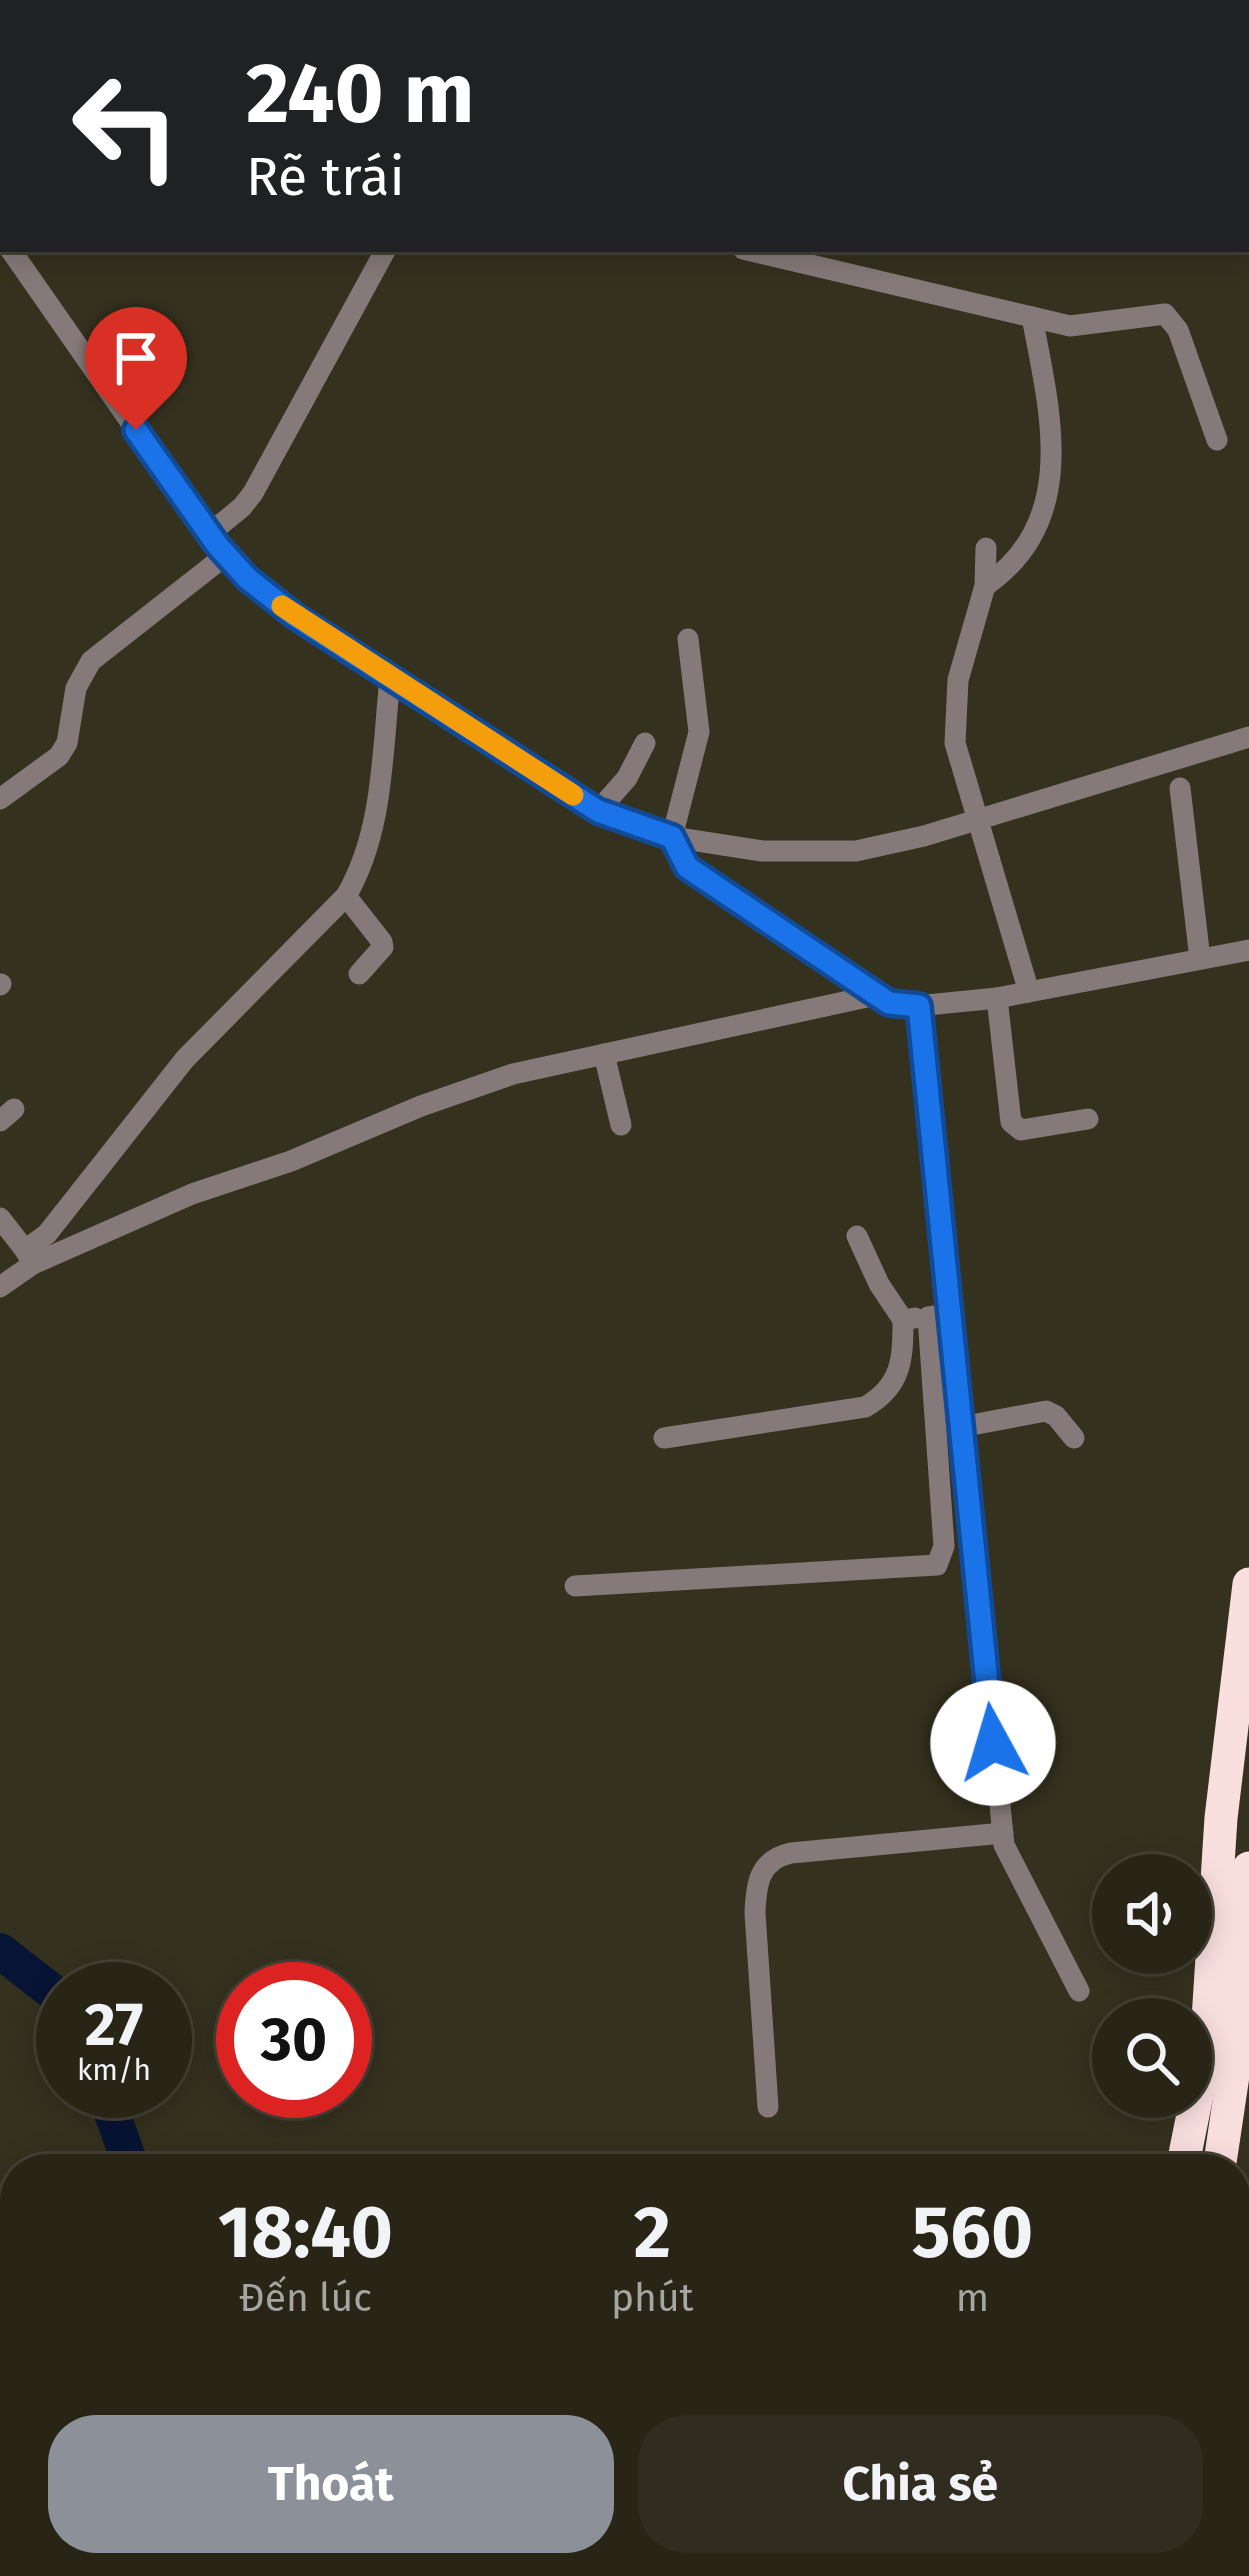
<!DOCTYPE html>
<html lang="vi">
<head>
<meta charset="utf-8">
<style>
	body { margin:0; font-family:"Fira Sans",sans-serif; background:#302d20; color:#f1f3f6; height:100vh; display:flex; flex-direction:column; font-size:45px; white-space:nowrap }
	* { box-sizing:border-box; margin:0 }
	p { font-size:39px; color:#a5a5a1 }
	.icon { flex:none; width:66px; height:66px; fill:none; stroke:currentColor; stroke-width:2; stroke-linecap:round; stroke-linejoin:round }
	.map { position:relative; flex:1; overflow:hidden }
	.panel { position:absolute; left:0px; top:2154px; width:1251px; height:423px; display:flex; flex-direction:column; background:#282517; border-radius:48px 48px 0 0; box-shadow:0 6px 30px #0003,0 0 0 3px #444236 }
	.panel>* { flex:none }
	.hud { position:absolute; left:0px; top:0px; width:1251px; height:252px; box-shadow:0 6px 30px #0003,0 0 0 3px #444236; background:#202124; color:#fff; overflow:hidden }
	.tools { position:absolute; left:1092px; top:1854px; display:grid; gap:24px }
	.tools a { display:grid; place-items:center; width:120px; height:120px; border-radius:50%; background:#282517; box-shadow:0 6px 30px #0003,0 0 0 3px #444236; font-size:60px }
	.speed { position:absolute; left:36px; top:1962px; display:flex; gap:24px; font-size:60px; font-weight:700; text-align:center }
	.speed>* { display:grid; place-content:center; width:156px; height:156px; border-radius:50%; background:#282517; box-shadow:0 6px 30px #0003,0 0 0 3px #444236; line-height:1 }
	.speed small { font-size:30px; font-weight:400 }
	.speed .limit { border:18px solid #d22; background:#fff; color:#111 }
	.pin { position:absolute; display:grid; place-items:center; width:102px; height:102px; color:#fff; margin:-123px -51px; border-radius:50% 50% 50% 0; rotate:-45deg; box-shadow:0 0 12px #0007 }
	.pin .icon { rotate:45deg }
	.me { position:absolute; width:132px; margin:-66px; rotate:354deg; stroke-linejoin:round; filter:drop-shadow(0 0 9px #0008) }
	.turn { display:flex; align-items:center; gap:42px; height:252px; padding:0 48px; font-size:54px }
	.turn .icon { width:156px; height:156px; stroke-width:2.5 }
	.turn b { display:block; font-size:84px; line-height:102px }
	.eta { display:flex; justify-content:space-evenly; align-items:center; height:204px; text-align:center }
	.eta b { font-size:72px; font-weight:700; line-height:84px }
	.cta { display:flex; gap:24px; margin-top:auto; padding:24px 48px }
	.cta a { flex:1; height:138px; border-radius:48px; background:#8c9099; color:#fff; font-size:48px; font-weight:700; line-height:138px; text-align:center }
	.cta a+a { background:#302d20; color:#f1f3f6 }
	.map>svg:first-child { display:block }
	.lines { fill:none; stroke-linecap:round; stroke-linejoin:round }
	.river { stroke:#081435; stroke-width:36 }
	.minor { stroke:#857a79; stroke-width:21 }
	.highway { stroke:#fadfdf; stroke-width:33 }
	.route-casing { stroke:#114b97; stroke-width:30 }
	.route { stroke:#1a73e8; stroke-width:21 }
	.slow { stroke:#f59e0b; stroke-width:21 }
</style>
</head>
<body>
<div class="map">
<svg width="1249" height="2576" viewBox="0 0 1249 2576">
	<rect width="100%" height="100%" fill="#35311f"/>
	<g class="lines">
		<g class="river">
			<path d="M0,1951l63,49"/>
			<path d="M104,2091l28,78"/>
			<path d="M1147,2562l21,14"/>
		</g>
		<g class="minor">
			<path d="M546,3l2,-3"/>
			<path d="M10,249l207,297 30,32 48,39 95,62 208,132 74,26 90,14h94l68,-15 325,-99"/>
			<path d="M743,249l327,77 95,-12 13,16 39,110"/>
			<path d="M209,534l33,-27 11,-14 133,-244"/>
			<path d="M986,548l-1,38 -27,94 -3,63 74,249"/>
			<path d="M985,586c95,-65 65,-174 47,-269"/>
			<path d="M688,639l11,93 -27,105 15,30 202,136 18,4 90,-9 252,-48"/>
			<path d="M1180,788l20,171"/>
			<path d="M0,799l59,-43 8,-13 9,-55 15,-27 135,-106"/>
			<path d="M598,811l29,-33 18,-35"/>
			<path d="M346,896l36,46 1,5 -24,27"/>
			<path d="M0,985l1,-1"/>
			<path d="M997,998l14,124 10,8 67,-11"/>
			<path d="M919,1006l85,839 75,146"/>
			<path d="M604,1054l17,71"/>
			<path d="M0,1121l14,-12"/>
			<path d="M0,1218l25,32"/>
			<path d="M857,1236l22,48 24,36 12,-2"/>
			<path d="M33,1264l159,-70 99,-33 130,-55 92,-32 363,-79"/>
			<path d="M0,1287l33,-23 -8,-14 22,-16 138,-175 161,-163c38,-65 36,-144 44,-217"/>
			<path d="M961,1427l85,-16 10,5 18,22"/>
			<path d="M664,1438l201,-31c37,-21 38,-48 38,-87"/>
			<path d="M575,1586l362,-21 7,-19 -16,-229 21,-3"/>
			<path d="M768,2107l-13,-194c1,-29 4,-53 36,-60l212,-20"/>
			<path d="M270,2562l1,14"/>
		</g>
		<g class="highway">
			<path d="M1182,2169l24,-119 15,-232 28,-234"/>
			<path d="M1219,2169l19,-127 11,-174"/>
			<path d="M977,2576l14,-14"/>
			<path d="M1021,2576l11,-14"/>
		</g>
	</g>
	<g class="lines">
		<g class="route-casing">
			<path id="route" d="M136,430l82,116 29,32 48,38 303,195 74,26 15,30 202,136 30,3 74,737"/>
		</g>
		<use href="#route" class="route"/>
		<path class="slow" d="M282,606l291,189"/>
	</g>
</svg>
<div class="tools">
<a><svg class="icon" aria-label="sound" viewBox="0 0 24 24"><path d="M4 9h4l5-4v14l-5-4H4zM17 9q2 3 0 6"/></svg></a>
<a><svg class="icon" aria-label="search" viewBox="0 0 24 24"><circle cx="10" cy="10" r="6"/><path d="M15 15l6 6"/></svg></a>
</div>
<div class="speed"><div>27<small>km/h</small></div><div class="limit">30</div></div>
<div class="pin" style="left:136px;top:430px;background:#d93025"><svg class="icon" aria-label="arrive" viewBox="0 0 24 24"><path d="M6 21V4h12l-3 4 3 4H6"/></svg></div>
<svg class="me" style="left:993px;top:1743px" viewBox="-20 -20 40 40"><circle r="19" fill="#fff"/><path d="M0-13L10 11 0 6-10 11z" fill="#1a73e8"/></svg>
<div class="hud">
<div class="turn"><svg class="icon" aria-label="left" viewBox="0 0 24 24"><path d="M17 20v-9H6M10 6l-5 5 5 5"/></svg><div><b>240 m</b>Rẽ trái</div></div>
</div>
<section class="panel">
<div class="eta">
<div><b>18:40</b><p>Đến lúc</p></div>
<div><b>2</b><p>phút</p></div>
<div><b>560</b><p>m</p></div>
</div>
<div class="cta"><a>Thoát</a><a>Chia sẻ</a></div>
</section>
</div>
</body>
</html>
